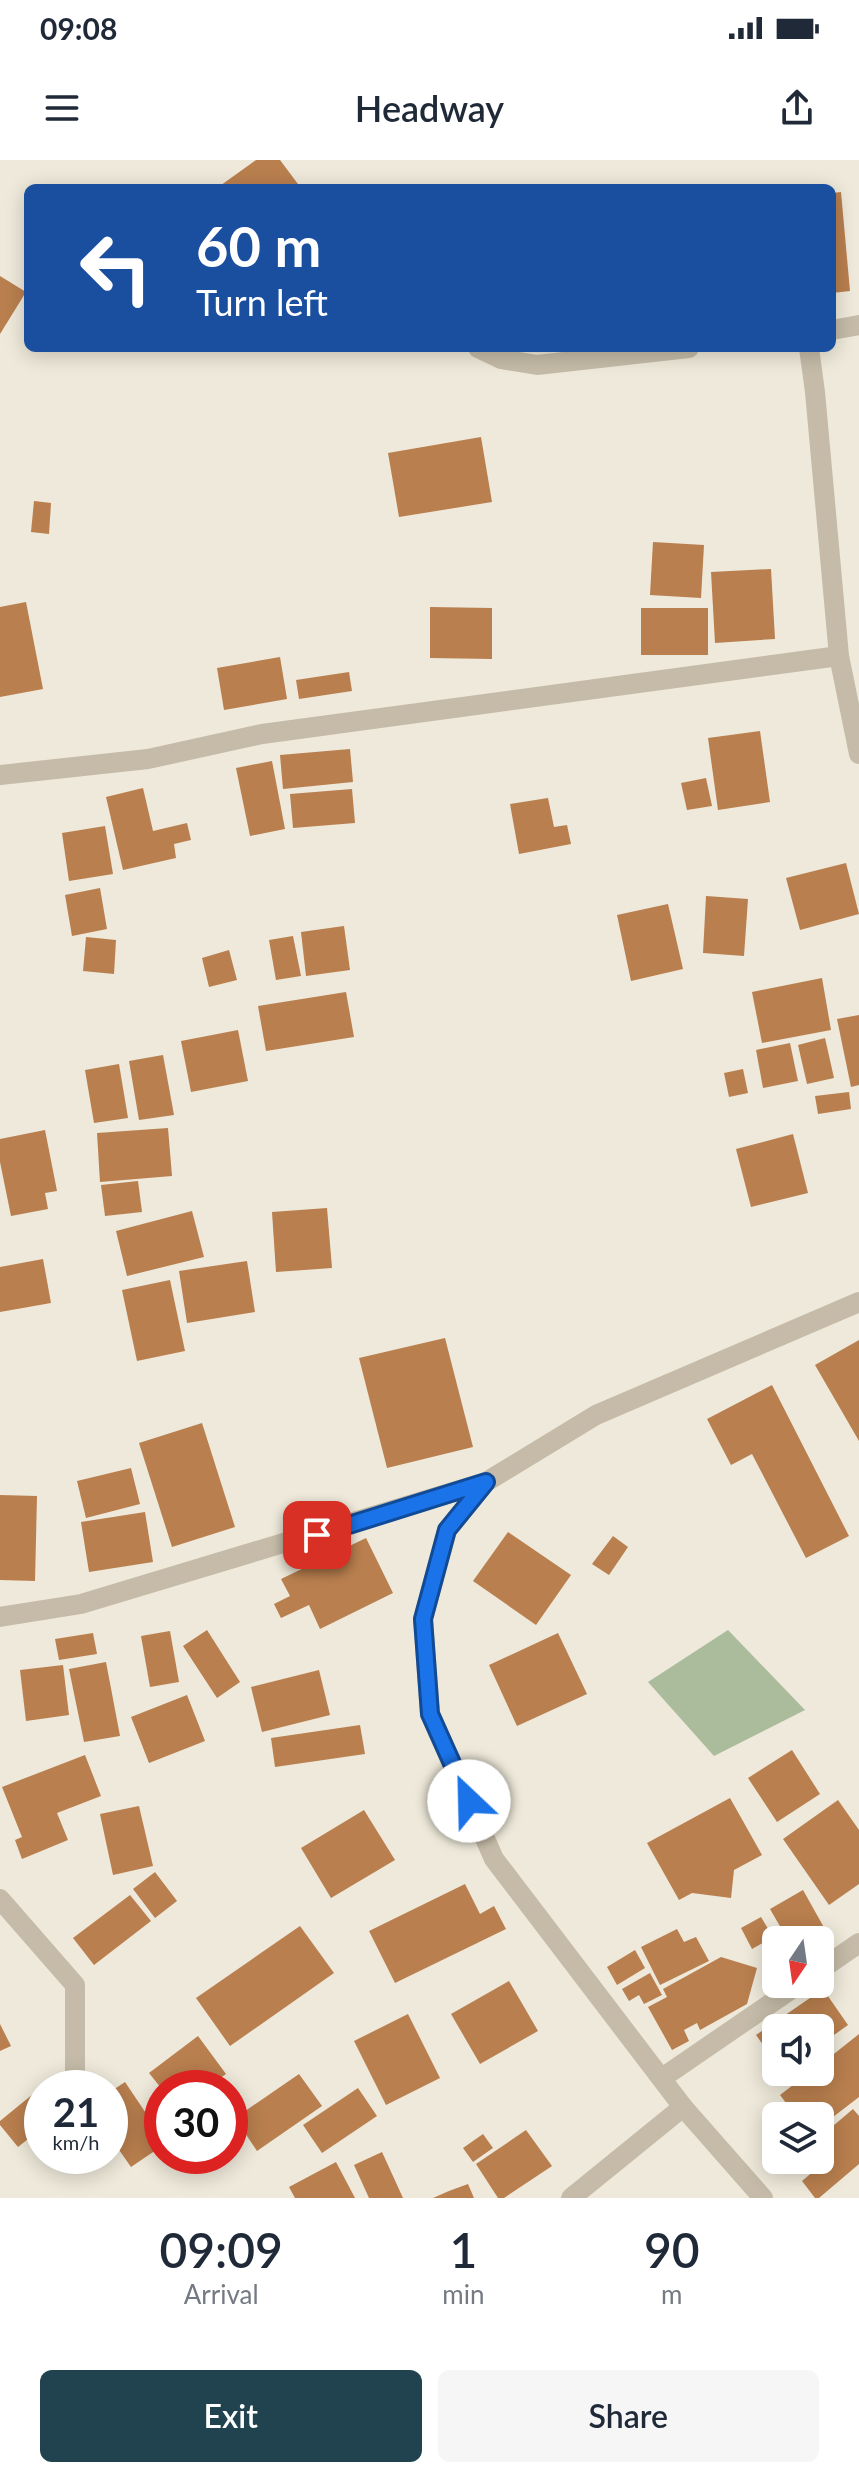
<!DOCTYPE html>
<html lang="en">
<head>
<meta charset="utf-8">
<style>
	body { margin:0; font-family:Lato,sans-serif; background:#f6f6f7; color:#1f2937; height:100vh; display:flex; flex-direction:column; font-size:30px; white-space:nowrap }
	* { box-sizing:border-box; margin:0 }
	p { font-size:26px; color:#747a83 }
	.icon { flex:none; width:44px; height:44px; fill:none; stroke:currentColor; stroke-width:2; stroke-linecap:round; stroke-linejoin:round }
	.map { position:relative; height:2038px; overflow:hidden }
	.sheet { display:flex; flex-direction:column; background:#fff; flex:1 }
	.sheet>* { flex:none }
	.banner { position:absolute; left:24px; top:24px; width:812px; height:168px; border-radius:12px; box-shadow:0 4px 20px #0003; background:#1a4fa0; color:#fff; overflow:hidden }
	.needle { width:52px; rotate:193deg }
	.fabs { position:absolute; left:762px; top:1766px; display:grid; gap:16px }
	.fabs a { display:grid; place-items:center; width:72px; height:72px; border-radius:12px; background:#fff; box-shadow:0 4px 20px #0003; font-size:40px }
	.speed { position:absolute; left:24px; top:1910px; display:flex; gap:16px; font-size:40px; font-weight:700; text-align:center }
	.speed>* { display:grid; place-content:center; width:104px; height:104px; border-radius:50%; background:#fff; box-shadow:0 4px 20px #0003; line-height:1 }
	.speed small { font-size:20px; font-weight:400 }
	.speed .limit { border:12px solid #d22; background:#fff; color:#111 }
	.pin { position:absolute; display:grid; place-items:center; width:68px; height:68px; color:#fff; margin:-34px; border-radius:16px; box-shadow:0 4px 12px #0006 }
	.me { position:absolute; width:88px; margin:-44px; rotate:336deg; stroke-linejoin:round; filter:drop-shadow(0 0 6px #0008) }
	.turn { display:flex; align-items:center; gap:28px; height:168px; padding:0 40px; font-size:36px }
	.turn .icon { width:104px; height:104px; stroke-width:2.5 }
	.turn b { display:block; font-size:56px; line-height:68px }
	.eta { display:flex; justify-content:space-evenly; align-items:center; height:136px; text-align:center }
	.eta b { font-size:48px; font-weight:600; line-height:56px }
	.primary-button { display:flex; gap:16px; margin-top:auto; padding:16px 40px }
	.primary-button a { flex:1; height:92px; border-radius:12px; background:#21424f; color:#fff; font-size:32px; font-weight:600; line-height:92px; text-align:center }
	.primary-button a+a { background:#f6f6f7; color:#1f2937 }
	.status { display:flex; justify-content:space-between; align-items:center; height:56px; padding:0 40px; background:#fff; direction:ltr }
	.status svg { height:22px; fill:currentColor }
	header { display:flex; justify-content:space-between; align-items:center; height:104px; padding:0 40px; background:#fff; font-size:36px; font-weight:600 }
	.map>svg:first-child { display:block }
	.green { fill:#aabc9c }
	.building { fill:#b97f4e }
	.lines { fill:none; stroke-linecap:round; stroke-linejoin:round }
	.minor { stroke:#c5bba8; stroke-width:20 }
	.route-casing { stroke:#114b97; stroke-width:20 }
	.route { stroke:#1a73e8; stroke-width:14 }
</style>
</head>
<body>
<div class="status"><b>09:08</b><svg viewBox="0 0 49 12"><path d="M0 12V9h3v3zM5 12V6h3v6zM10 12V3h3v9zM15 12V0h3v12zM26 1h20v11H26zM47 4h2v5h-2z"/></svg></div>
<header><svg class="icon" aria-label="menu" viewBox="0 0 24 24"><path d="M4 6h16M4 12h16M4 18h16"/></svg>Headway<svg class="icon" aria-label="share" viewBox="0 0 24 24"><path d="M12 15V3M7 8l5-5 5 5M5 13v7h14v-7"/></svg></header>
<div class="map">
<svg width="859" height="2038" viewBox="0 0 859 2038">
	<rect width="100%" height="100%" fill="#eee9da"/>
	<path class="green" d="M728,1470l77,80 -91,46 -66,-74z"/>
	<g class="building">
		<path d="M256,0h24l21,28h-84z"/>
		<path d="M841,32l9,99 -18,2v-100z"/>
		<path d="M0,116l26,16 -26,42z"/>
		<path d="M481,277l11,65 -93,15 -11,-64z"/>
		<path d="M34,341l17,2 -2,31 -18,-2z"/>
		<path d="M653,382l51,3 -3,53 -51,-3z"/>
		<path d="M771,409l4,70 -60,4 -4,-71z"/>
		<path d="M26,442l17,87 -43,8v-90z"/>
		<path d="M430,447l62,1v51l-62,-1z"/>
		<rect x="641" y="448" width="67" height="47"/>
		<path d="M280,497l7,42 -63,11 -7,-42z"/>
		<path d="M349,512l3,19 -53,8 -3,-19z"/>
		<path d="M760,571l10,71 -52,8 -10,-72z"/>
		<path d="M350,589l3,33 -70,7 -3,-34z"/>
		<path d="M272,601l13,68 -35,7 -14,-68z"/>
		<path d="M706,618l6,28 -25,4 -6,-27z"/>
		<path d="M143,628l10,43 34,-8 4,17 -17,4 2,14 -53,12 -17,-73z"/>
		<path d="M352,629l3,34 -62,5 -3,-34z"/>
		<path d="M548,638l6,29 13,-2 4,19 -52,10 -9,-50z"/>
		<path d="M105,666l8,48 -44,7 -7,-48z"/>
		<path d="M846,703l13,51 -59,16 -14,-52z"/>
		<path d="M100,728l7,41 -35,7 -7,-41z"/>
		<path d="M706,736l42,3 -4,57 -41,-3z"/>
		<path d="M668,744l15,65 -52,12 -14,-66z"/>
		<path d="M344,766l6,44 -44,6 -5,-44z"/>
		<path d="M293,776l8,40 -25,4 -7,-40z"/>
		<path d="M86,777l30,3 -2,34 -31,-3z"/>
		<path d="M229,790l8,30 -28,7 -7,-29z"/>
		<path d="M822,818l9,52 -69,13 -10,-51z"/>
		<path d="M346,832l8,45 -88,14 -8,-45z"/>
		<path d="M859,855v70l-8,2 -14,-68z"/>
		<path d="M238,870l10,51 -57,11 -10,-51z"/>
		<path d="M825,878l9,40 -27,6 -9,-39z"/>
		<path d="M790,883l8,38 -35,7 -7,-38z"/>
		<path d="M163,895l11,60 -35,5 -10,-59z"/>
		<path d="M119,904l9,54 -34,5 -9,-53z"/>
		<path d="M743,909l5,24 -19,4 -5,-24z"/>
		<path d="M849,932l2,17 -33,5 -3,-18z"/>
		<path d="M168,968l4,48 -72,6 -3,-49z"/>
		<path d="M45,970l12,61 -12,2 3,16 -37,7 -11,-54v-23z"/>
		<path d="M793,974l15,59 -57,14 -15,-58z"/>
		<path d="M138,1021l4,31 -37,4 -4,-31z"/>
		<path d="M327,1048l5,60 -56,4 -4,-60z"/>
		<path d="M192,1051l12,46 -77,19 -11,-45z"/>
		<path d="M43,1099l8,44 -51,9v-45z"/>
		<path d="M247,1101l8,51 -68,11 -8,-52z"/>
		<path d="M170,1120l15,71 -48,10 -15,-71z"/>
		<path d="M445,1178l28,109 -86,21 -28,-110z"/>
		<path d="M859,1180v101l-44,-76z"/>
		<path d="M772,1225l77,151 -43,22 -54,-104 -21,11 -24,-46z"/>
		<path d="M202,1263l33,104 -63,20 -33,-104z"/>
		<path d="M131,1308l9,36 -54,14 -9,-37z"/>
		<path d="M0,1335l37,1 -2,85 -35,-1z"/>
		<path d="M145,1352l8,50 -64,10 -8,-50z"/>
		<path d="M508,1372l63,43 -35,50 -63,-44z"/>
		<path d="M613,1376l15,11 -19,28 -17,-11z"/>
		<path d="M366,1378l27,55 -73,36 -11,-24 -28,13 -7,-14 16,-8 -9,-17z"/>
		<path d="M207,1470l33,52 -23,16 -34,-52z"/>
		<path d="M170,1471l9,51 -29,5 -9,-51z"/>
		<path d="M93,1473l4,21 -38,6 -4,-21z"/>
		<path d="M558,1473l29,61 -70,32 -28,-61z"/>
		<path d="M106,1502l14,74 -36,6 -15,-73z"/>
		<path d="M63,1505l6,50 -43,6 -6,-51z"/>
		<path d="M319,1510l11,45 -68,17 -11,-45z"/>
		<path d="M187,1535l18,46 -56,22 -18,-46z"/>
		<path d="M360,1565l5,29 -90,13 -4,-29z"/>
		<path d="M792,1590l28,44 -43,28 -29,-44z"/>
		<path d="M85,1595l16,41 -44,17 11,27 -46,19 -7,-19 7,-3 -20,-50z"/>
		<path d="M730,1638l32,57 -28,15 -3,28 -39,-5 -13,7 -32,-57z"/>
		<path d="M838,1640l21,30v54l-30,21 -46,-66z"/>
		<path d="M139,1646l14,60 -40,9 -13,-61z"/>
		<path d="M364,1650l31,50 -64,38 -30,-50z"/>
		<path d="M155,1712l22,29 -22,17 -22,-29z"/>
		<path d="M465,1724l15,30 14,-8 12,23 -111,54 -26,-52z"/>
		<path d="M803,1730l23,41 -16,9h-22l-18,-31z"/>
		<path d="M130,1735l21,26 -57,44 -21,-27z"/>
		<path d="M761,1757l12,20 -21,12 -11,-21z"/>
		<path d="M300,1766l34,47 -104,73 -34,-48z"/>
		<path d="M677,1769l7,13 12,-5 13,24 -49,24 -19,-38z"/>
		<path d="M635,1790l10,18 -28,17 -10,-18z"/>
		<path d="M721,1797l36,11 -10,36 -47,26 -3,-7 -13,7 5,11 -17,9 -24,-43 19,-10 -4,-8z"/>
		<path d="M650,1813l12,22 -18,9 -5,-9 -10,6 -7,-12z"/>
		<path d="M509,1821l29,50 -58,33 -29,-50z"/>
		<path d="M823,1829l25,36 -28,20v-17h-44v35l-20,-28z"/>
		<path d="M408,1854l32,64 -54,27 -32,-64z"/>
		<path d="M0,1864l11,22 -11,5z"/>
		<path d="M859,1874v63l-39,30v-11h-24l-16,-21 30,-23h10v-7z"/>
		<path d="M198,1876l28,38 -20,14h-45l-12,-15z"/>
		<path d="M299,1914l23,32 -65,45 -22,-33z"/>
		<path d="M55,1916l9,12h-22v40l-24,19 -18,-22v-4z"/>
		<path d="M125,1922l37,55v9l-31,21 -21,-30v-45z"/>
		<path d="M358,1928l19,28 -55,37 -19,-28z"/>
		<path d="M853,1949l6,7v48l-40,34h-4l-13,-17 32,-27 -14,-17z"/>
		<path d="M526,1970l26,36 -48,32h-6l-22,-34z"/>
		<path d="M483,1974l10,14 -20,14 -10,-14z"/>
		<path d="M382,1992l21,46h-34l-15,-33z"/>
		<path d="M336,2002l19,36h-60l-6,-11z"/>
		<path d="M468,2024l6,14h-41l16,-7z"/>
	</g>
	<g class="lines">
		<g class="minor">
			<path d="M832,170l27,-5"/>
			<path d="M478,188l23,11 36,6 152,-17"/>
			<path d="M809,188l6,44 24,264 20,98"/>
			<path d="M0,615l148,-16 114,-25 577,-78"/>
			<path d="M0,1457l81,-13 405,-122"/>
			<path d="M0,1739l75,86v95"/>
			<path d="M820,1810l39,-27"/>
			<path d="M662,1918l137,-94"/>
			<path d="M571,2038l112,-91"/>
			<path d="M763,2038l-80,-91 -189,-248 -64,-145 -7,-95 24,-89 39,-48 110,-67 263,-113"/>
		</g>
	</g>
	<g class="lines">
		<g class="route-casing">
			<path id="route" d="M317,1375l169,-53 -39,48 -24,89 7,95 39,87"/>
		</g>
		<use href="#route" class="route"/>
	</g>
</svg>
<div class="fabs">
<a><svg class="needle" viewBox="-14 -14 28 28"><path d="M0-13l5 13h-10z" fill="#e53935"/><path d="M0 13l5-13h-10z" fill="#747a83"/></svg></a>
<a><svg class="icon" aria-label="sound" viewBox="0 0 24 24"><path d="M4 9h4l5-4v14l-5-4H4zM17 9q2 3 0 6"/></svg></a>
<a><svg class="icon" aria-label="layers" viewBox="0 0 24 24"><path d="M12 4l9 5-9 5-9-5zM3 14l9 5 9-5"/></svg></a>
</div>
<div class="speed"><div>21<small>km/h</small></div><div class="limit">30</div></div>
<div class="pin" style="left:317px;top:1375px;background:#d93025"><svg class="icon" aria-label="arrive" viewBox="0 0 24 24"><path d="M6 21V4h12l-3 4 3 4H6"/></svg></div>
<svg class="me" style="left:469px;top:1641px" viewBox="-20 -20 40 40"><circle r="19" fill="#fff"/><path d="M0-13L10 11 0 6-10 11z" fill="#1a73e8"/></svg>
<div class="banner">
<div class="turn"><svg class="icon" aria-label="left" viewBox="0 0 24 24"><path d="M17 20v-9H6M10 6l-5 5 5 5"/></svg><div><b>60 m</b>Turn left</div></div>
</div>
</div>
<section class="sheet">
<div class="eta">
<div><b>09:09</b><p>Arrival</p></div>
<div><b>1</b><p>min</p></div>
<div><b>90</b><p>m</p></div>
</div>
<div class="primary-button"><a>Exit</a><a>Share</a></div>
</section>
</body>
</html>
